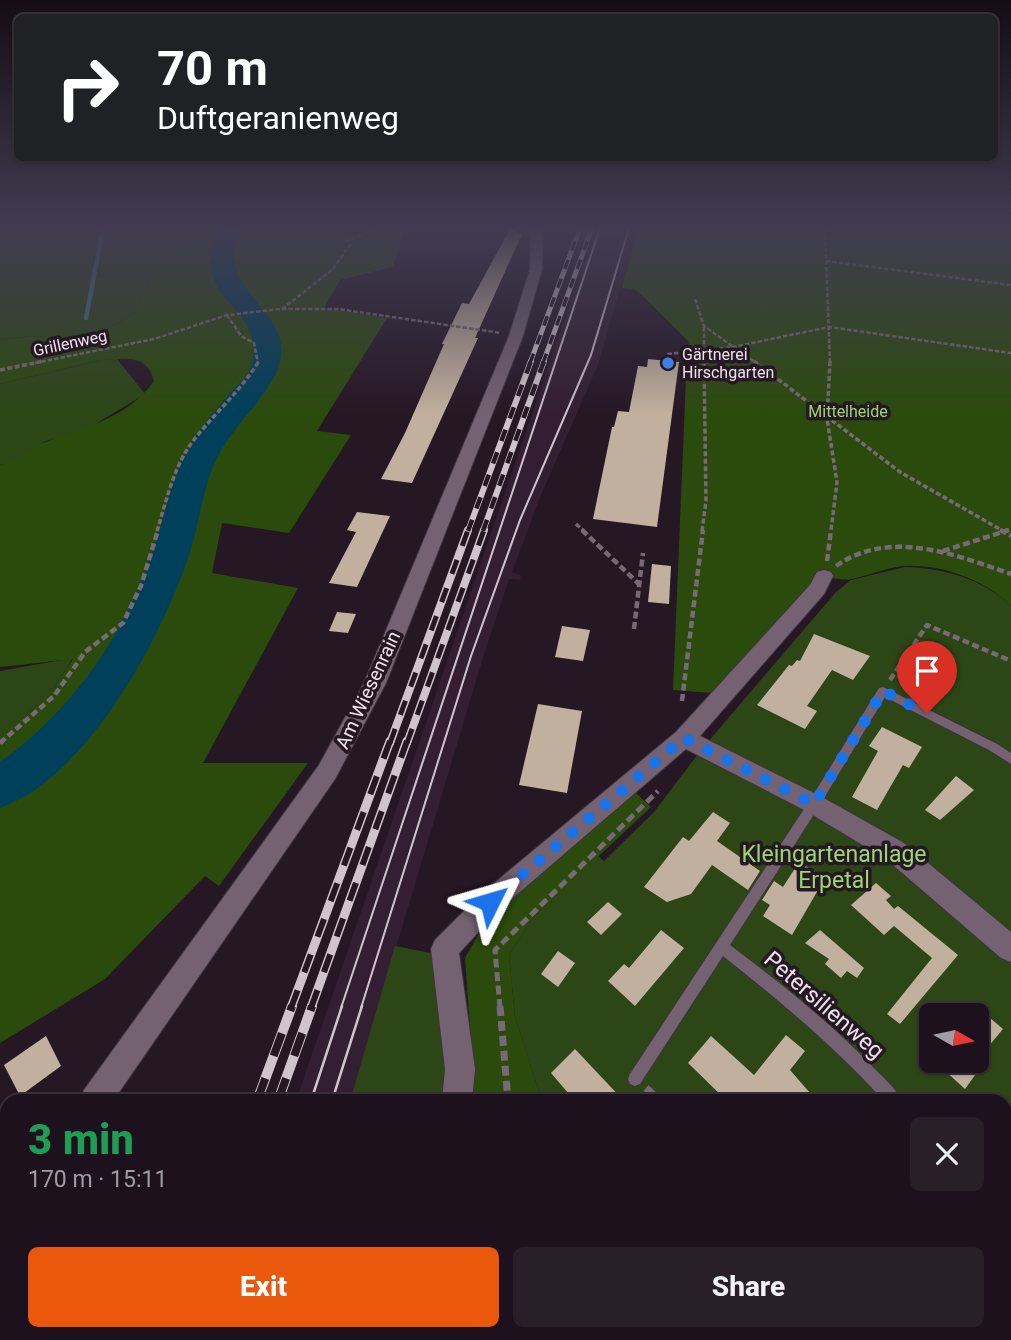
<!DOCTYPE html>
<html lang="en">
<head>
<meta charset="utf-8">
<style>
	body { margin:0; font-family:Roboto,sans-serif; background:#291f29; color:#f1f3f6; height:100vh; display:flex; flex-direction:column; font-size:26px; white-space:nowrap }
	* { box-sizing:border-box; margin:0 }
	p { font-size:23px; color:#a09da3 }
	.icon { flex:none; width:38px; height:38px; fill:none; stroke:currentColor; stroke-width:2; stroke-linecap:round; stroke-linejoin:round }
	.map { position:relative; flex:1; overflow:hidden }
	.details { position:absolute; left:0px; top:1094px; width:1012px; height:247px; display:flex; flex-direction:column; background:#1c111c; border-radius:21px 21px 0 0; box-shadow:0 2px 5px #0004,0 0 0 2px #3a313b }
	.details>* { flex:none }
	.top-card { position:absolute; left:14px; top:14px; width:984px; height:147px; border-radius:10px; box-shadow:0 2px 5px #0004,0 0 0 2px #3a313b; background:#202124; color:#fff; overflow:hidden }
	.needle { width:46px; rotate:99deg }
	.fabs { position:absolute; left:919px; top:1003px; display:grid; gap:14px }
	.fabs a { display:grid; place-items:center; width:70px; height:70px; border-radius:10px; background:#1c111c; box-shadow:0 2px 5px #0004,0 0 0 2px #3a313b; font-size:35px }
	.pin { position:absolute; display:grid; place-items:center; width:60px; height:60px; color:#fff; margin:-72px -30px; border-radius:50% 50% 50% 0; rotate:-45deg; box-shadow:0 0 7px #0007 }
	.pin .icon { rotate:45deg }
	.me { position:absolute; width:77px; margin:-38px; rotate:50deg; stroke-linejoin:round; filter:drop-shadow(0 0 5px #0008) }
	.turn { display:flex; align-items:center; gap:24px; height:147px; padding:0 28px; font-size:32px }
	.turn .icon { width:91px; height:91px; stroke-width:2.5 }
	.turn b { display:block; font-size:49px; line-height:60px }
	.round { display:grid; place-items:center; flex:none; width:74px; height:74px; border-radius:10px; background:#291f29 }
	.summary { display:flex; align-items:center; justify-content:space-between; height:119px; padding:0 28px }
	h1 { font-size:42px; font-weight:800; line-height:52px; color:#1e9e55 }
	.primary-button { display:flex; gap:14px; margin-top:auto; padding:14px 28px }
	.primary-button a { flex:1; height:80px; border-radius:10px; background:#ea580c; color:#fff; font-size:28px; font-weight:800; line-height:80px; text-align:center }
	.primary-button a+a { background:#291f29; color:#f1f3f6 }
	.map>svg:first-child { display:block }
	.built { fill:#331f31 }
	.green { fill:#2c4715; fill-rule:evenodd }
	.forest { fill:#2b4b0c }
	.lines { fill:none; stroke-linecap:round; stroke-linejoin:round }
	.stream { stroke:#477186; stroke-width:4.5 }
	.river { fill:#00405a; fill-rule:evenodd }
	.building { fill:#c1b09d }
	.service-casing { stroke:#3f343f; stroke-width:2 }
	.minor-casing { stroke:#3f343f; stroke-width:2 }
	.path-far4 { stroke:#776a76; stroke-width:2.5; stroke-dasharray:4.5 2; stroke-linecap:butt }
	.path-far3 { stroke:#776a76; stroke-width:3.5; stroke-dasharray:5 2.5; stroke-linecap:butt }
	.path-far2 { stroke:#776a76; stroke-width:4.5; stroke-dasharray:7 3.5; stroke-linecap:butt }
	.path-far1 { stroke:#776a76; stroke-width:5; stroke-dasharray:9 4.5; stroke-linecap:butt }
	.path { stroke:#776a76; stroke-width:7; stroke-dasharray:10 5; stroke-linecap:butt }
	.service { fill:#746272; fill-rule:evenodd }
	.minor { fill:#746272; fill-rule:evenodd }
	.tram-far1 { stroke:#cfc4cd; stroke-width:2 }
	.tram { stroke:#cfc4cd; stroke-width:2.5 }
	.rail-far4-casing { stroke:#cfc4cd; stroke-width:5 }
	.rail-far3-casing { stroke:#cfc4cd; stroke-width:6 }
	.rail-far2-casing { stroke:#cfc4cd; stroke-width:8 }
	.rail-far1-casing { stroke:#cfc4cd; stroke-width:9 }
	.rail-casing { stroke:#cfc4cd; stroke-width:10 }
	.rail-far4 { stroke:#261725; stroke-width:3.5; stroke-dasharray:10; stroke-linecap:butt }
	.rail-far3 { stroke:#261725; stroke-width:4.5; stroke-dasharray:12; stroke-linecap:butt }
	.rail-far2 { stroke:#261725; stroke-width:5; stroke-dasharray:15; stroke-linecap:butt }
	.rail-far1 { stroke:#261725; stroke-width:6; stroke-dasharray:19; stroke-linecap:butt }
	.rail { stroke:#261725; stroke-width:8; stroke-dasharray:24; stroke-linecap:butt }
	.route { stroke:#1a73e8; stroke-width:12; stroke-dasharray:0 21.6 }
	.shop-dot { fill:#3f7fe0; stroke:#261725; stroke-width:2.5 }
	.labels { text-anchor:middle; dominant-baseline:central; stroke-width:7; stroke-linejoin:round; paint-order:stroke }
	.far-street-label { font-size:16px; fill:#eee3ec; stroke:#261725 }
	.far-poi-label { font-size:16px; fill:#eee3ec; stroke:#261725; text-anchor:start }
	.far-park-label { font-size:16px; fill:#9bd76e; stroke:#261725 }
	.street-label { font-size:19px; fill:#eee3ec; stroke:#261725 }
	.near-park-label { font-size:23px; fill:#9bd76e; stroke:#261725 }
	.near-street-label { font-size:23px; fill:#eee3ec; stroke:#261725 }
</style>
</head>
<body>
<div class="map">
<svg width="1011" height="1340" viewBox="0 0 1011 1340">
	<rect width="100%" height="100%" fill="#261725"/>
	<path class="built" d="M596,228h42l-40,137 -57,130 -29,77 9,3 -1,5 -11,-1 -24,72 -135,450h-54z"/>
	<g class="green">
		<path d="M0,228h215c-14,17 -29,22 -51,25l-29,60 -34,20 -23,6 -48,-3 -30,4z"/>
		<path d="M117,359l28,35 -58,35 -41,12 -33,21 -13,3v-81l101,-24z"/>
		<path d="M905,567c38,1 79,12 106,39v734h-313l-10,-6h316v-233h-462l-27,-84 -6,-63 26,-38 63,-60 6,5 50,-49 47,-62 135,-158 15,-12zM931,1015h45v45h-45z"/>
		<path d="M73,658l-25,39 -48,39v-65z"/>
		<path d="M395,946l41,8 10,116 -2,31h-94z"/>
		<path d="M281,1334h114l-2,6h-114z"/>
	</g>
	<g class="forest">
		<path d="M215,228h190l-12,39 -53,13 -16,28 63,10 -70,113 34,4 -62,98 -67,-10 -10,50 86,15 -95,175h105l-89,123 -14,-10 -100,103 -105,64v-307l48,-39 25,-38 -73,8v-202c18,-4 31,-18 48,-24 40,-16 79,-22 106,-60 -7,-28 -30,-22 -53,-21l-101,24v-44l30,-4 48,3 23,-6 34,-20 29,-60c22,-3 37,-8 51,-25z"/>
		<path d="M638,228h373v378c-25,-26 -70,-42 -106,-40 -18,1 -35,9 -53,13 -10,2 -23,-2 -33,-3l-106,117 -40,-3 14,-336 3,-3 -2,-10 -47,-47 -7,-5 -12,-1z"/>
		<path d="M635,792l16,15 -116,109 -26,38 6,63 27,84h-70l2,-18 -9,-125 20,-35z"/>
		<path d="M418,1334h270l10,6h-282z"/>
	</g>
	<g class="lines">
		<path class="stream" d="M86,318l17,-90"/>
		<path class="river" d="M219,228h22c-2,8 -8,17 -8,25 -1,41 54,62 48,103 -4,34 -48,68 -64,102 -15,30 -17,65 -28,97 -27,82 -102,223 -189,253v-46c73,-52 124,-127 153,-211 12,-33 16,-69 34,-100 11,-20 26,-38 41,-55 6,-8 16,-16 21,-24 2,-5 5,-15 5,-21 -1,-52 -66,-52 -35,-123z"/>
	</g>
	<g class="building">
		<path d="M510,229l12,5 -47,104h3l-66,145 -31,-4 24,-46 39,-89h-2l20,-41 7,1z"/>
		<path d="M648,359l31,3 -22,165 -64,-8 19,-92h2l4,-16 11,1 9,-46 9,1z"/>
		<path d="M357,512l33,4 -33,71 -28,-4 27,-51 -9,-2z"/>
		<path d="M652,564l19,2 -2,38 -21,-2z"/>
		<path d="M337,612l19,2 -8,19 -19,-2z"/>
		<path d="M562,626l28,4 -7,31 -28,-4z"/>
		<path d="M814,634l56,22 -17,24 -21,-10 -25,36 10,5 -12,18 -48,-24 32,-40 3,1 5,-6 3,1z"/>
		<path d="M538,704l44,7 -15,82 -48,-8z"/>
		<path d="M882,727l40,20 -13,21 -6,-3 -26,45 -25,-13 26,-46 -9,-5z"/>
		<path d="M956,776l18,14 -34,30 -15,-10z"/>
		<path d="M713,812l17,11 -13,18 43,30 -12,19 -36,-25 -21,29 -24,8 -23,-15 39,-50 6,4z"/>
		<path d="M799,862l26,16 -33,57 -29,-19 7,-11 -8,-5 12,-19 9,6z"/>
		<path d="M876,883l15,13 -5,4 8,9 4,-3 60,49 -58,69 -13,-10 45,-56 -38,-32 -10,9 -33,-30z"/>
		<path d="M608,902l14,12 -21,21 -14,-13z"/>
		<path d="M661,930l23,18 -49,58 -27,-25 16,-17 5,4z"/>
		<path d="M820,930l44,38 -7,10 -10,-7 -6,7 -16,-14 4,-5 -24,-16z"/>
		<path d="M558,951l17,12 -17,24 -17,-13z"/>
		<path d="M976,1006l27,23 -26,31h9l-21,29 -32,-29h43z"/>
		<path d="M786,1035l19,16 -15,19 27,31h-90l-39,-38 23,-27 43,39z"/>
		<path d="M46,1036l15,30 -41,30 -16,-31z"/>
		<path d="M575,1049l49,52h-49l-24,-28z"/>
	</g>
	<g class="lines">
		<g class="service-casing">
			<g id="service">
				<path d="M883,687l114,57 14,9v11l-22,-14 -104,-53 -67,111 -88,137c49,37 97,75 140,119 10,11 26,23 31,37h-17c-49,-54 -104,-100 -161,-145l-83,128 -5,2 -5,-2 -2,-5 2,-5 180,-274 69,-112z"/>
				<path d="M1004,1220l7,3v20l-7,-3z"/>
				<path d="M502,1334h21l-3,6h-21z"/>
				<path d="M679,1334h25l3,6h-25z"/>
			</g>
		</g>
		<g class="minor-casing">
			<g id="minor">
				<path d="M531,228h12l-1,41 -19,67 -137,347 -51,96 -222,322h-33l4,-11 235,-325 45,-82 145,-347 21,-67z"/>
				<path d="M824,570l7,2 2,4 -9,18 -124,142 122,61 82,46 107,89v30l-10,-4 -115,-99 -80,-48 -120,-62 -187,161 -40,43 16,116 -3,32h-30l3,-32 -14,-120 4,-9 46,-46 195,-162 134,-147 7,-13z"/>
				<path d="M7,1208v41l-7,3v-41z"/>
				<path d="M392,1334h36l-3,6h-36z"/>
			</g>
		</g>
		<g class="path-far4">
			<path d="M825,228l5,135"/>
			<path d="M826,261l185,24"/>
			<path d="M695,299l9,27 52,37"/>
			<path d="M282,309l50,-39 18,-25 -3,-4 29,-13"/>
			<path d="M227,315l14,21 13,7 4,20"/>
			<path d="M704,327v36"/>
			<path d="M667,361l1,-7 65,-7 96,-20 182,26"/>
			<path d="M35,363l119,-24 73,-24 54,-6h57l163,24"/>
		</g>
		<g class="path-far3">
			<path d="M754,361l146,111 103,59"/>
			<path d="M830,361l-3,58 10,63 -6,49"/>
			<path d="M0,370l44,-9"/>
			<path d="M576,524l8,7"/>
			<path d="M157,531c10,-32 17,-68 40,-95 21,-26 44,-46 62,-75"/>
			<path d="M702,531l4,-30 -2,-140"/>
			<path d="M1004,531l7,-2"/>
		</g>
		<g class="path-far2">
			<path d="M582,530l58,55"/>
			<path d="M1000,530l11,6"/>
			<path d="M943,551l66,-21"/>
			<path d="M827,561l4,-31"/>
			<path d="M836,566c54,-38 120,-11 175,8"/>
			<path d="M634,629l9,-76"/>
			<path d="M890,680l37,-55 84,36"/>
			<path d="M682,701l21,-171"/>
			<path d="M0,743l54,-47 31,-44 38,-29 18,-37 17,-56"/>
		</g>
		<g class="path-far1">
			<path d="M0,743l2,-2"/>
			<path d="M500,1008l-5,-58 163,-159"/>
		</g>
		<g class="path">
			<path d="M500,1006l8,95"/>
			<path d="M646,1088l15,13"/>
			<path d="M803,1340l6,-6"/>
		</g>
		<use href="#service" class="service"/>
		<use href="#minor" class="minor"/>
		<g class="tram-far1">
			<path d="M341,1008l259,-780"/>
			<path d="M361,1008l110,-352 49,-136 71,-165 38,-127"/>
		</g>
		<g class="tram">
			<path d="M311,1101l31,-95"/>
			<path d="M332,1101l30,-95"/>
			<path d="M233,1340l2,-6"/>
			<path d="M258,1340l2,-6"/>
		</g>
		<g class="rail-far4-casing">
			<g id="rail-far4">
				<path d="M530,363l50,-135"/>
				<path d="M543,363l49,-135"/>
			</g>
		</g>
		<g class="rail-far3-casing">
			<g id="rail-far3">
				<path d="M468,531l63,-170"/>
				<path d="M483,531l61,-170"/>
			</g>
		</g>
		<g class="rail-far2-casing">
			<g id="rail-far2">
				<path d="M390,743l78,-213"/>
				<path d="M407,743l77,-213"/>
			</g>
		</g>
		<g class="rail-far1-casing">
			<g id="rail-far1">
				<path d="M291,1008l99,-267"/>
				<path d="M311,1008l96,-267"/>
			</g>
		</g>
		<g class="rail-casing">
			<g id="rail">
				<path d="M257,1101l35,-95"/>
				<path d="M278,1101l34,-95"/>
				<path d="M170,1340l2,-6"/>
				<path d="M195,1340l2,-6"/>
			</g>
		</g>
		<use href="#rail-far4" class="rail-far4"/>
		<use href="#rail-far3" class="rail-far3"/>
		<use href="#rail-far2" class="rail-far2"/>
		<use href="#rail-far1" class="rail-far1"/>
		<use href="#rail" class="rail"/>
	</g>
	<linearGradient id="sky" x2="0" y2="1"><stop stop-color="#150d14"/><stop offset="0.55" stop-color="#413c51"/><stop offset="1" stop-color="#413c51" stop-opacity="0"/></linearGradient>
	<rect width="1011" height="415" fill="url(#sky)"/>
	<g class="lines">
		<path class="route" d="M490,902l194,-164 130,66 69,-113 44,22"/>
	</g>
	<circle class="shop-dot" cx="668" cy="363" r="7"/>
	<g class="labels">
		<g class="far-street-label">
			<text transform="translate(70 343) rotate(-12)">Grillenweg</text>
		</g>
		<g class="far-poi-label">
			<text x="682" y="354">Gärtnerei<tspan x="682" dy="18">Hirschgarten</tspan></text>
		</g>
		<g class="far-park-label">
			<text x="848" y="411">Mittelheide</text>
		</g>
		<g class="street-label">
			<text transform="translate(368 690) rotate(-65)">Am Wiesenrain</text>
		</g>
		<g class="near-park-label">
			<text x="834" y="854">Kleingartenanlage<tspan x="834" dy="26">Erpetal</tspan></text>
		</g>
		<g class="near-street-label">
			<text transform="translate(824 1005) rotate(41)">Petersilienweg</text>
		</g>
	</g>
</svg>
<div class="fabs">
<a><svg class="needle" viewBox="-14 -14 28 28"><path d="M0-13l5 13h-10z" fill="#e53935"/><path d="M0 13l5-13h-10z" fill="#a09da3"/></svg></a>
</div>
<div class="pin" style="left:927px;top:713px;background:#d93025"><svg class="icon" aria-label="arrive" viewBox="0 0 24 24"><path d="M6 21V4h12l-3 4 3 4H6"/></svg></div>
<svg class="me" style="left:490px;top:902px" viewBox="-20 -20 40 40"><path d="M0-17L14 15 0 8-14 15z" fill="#1a73e8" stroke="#fff" stroke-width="4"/></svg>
<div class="top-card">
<div class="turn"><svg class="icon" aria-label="right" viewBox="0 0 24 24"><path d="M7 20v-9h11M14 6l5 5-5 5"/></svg><div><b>70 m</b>Duftgeranienweg</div></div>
</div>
<section class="details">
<div class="summary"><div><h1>3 min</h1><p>170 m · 15:11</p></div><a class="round"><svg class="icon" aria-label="close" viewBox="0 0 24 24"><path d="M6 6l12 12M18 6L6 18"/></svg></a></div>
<div class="primary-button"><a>Exit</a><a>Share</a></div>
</section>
</div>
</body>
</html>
